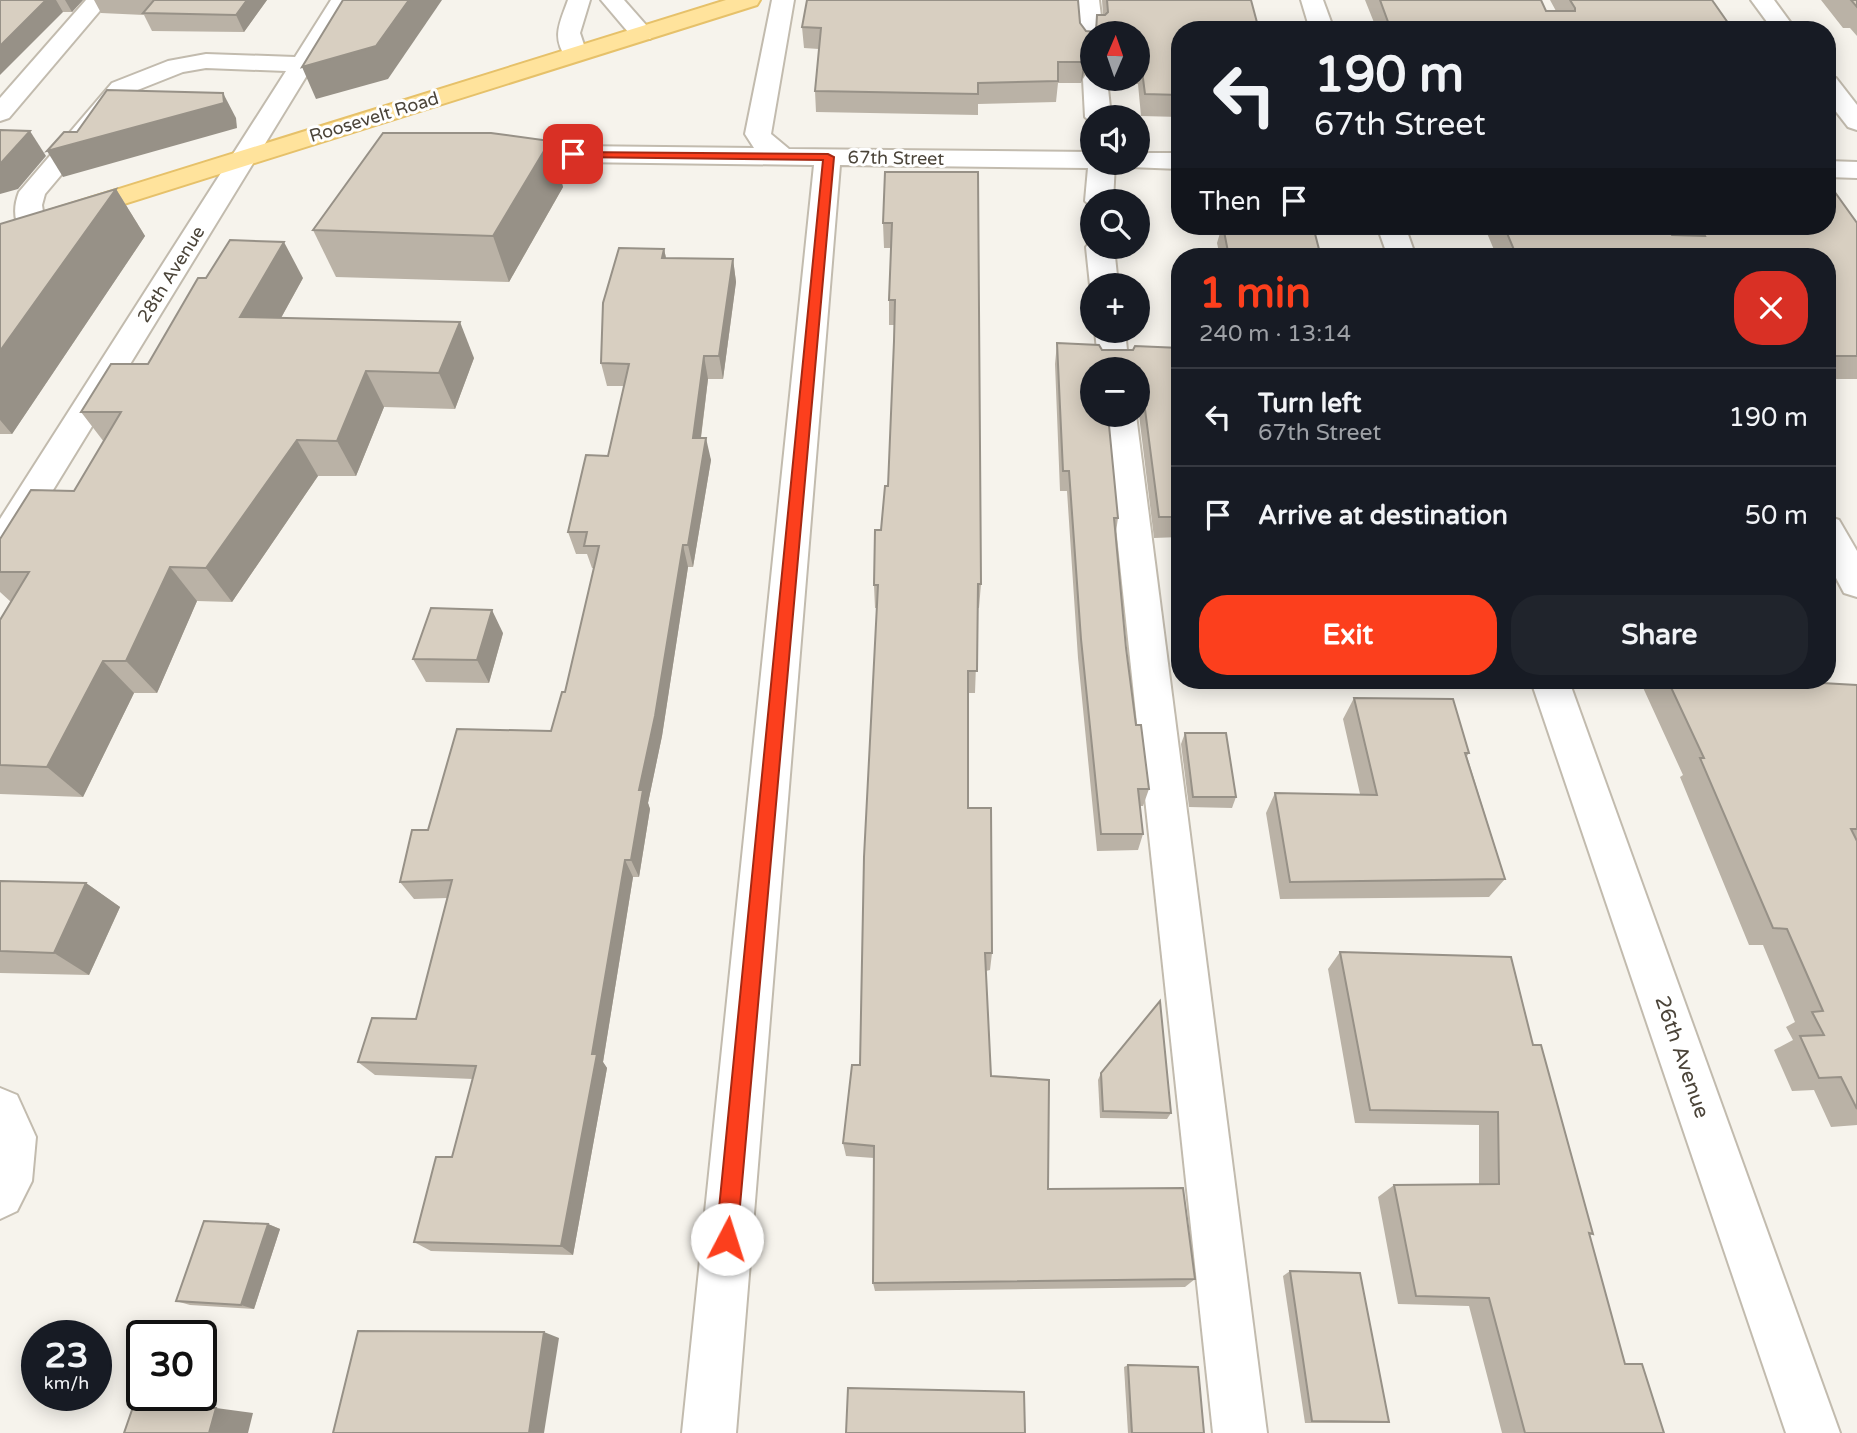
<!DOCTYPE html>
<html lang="en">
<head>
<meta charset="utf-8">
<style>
	body { margin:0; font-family:"Varela Round",sans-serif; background:#20242c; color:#f1f3f6; height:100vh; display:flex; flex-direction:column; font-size:26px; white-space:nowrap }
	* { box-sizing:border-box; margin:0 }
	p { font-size:23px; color:#9ea1a6 }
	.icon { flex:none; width:38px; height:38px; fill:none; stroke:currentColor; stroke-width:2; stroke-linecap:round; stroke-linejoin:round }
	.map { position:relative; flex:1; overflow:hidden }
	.drawer { position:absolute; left:1171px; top:248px; width:665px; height:441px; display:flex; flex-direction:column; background:#171b24; border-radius:28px; box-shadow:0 4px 18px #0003 }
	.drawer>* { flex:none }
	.top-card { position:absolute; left:1171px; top:21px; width:665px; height:214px; border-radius:28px; box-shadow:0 4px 18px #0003; background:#171b24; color:#f1f3f6; overflow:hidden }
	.needle { width:46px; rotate:2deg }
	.fabs { position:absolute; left:1080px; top:21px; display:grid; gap:14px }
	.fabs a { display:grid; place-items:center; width:70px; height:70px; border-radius:50%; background:#171b24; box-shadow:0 4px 18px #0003; font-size:35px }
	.speed { position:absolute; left:21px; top:1320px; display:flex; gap:14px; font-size:35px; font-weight:700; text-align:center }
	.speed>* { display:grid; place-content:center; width:91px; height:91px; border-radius:50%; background:#171b24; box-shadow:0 4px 18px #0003; line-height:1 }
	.speed small { font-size:18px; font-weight:400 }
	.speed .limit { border:4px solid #111; border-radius:10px; background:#fff; color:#111 }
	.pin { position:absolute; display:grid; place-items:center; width:60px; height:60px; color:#fff; margin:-30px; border-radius:14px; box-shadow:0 4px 10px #0006 }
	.me { position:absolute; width:77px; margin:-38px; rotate:5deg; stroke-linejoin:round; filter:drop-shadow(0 0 5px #0008) }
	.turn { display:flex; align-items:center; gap:24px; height:147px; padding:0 28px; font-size:32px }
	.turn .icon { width:91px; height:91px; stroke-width:2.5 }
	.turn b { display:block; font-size:49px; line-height:60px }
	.then { display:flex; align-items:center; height:66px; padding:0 28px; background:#0003; gap:14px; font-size:26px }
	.round { display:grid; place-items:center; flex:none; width:74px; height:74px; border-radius:28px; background:#20242c }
	.headline { display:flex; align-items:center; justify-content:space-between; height:119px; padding:0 28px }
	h1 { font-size:42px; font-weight:700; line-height:52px; color:#fc3f1d }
	.cta { display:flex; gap:14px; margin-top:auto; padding:14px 28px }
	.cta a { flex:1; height:80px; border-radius:28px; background:#fc3f1d; color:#fff; font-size:28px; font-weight:700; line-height:80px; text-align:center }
	.cta a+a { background:#20242c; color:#f1f3f6 }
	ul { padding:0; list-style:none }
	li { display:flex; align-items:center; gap:21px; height:98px; padding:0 28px; border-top:2px solid #363941 }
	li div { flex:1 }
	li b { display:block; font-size:26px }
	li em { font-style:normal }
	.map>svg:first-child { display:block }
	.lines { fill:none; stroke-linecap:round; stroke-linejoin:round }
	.minor-casing { stroke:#c2bbae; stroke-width:4 }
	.major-casing { stroke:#e6c16a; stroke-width:4 }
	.minor { fill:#fff; fill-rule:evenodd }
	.major { fill:#ffe39c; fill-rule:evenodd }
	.wall { fill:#bab2a6 }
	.shaded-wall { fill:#979187 }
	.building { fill:#d8cfc1; stroke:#979187; stroke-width:2 }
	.route { fill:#fc3f1d; stroke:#a42913; stroke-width:2 }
	.labels { text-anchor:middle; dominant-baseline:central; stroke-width:6; stroke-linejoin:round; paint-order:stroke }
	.far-street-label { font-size:18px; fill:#4b4439; stroke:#fff }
	.street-label { font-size:21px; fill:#4b4439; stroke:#fff }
</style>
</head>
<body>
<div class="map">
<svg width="1857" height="1433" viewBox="0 0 1857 1433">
	<rect width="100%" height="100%" fill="#f6f3ec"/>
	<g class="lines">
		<g class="minor-casing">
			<g id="minor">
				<path d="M86,0h23l-100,118 -9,3v-23z"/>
				<path d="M331,0h22l-341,557 -12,4v-42l286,-448 -80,-3 -23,4 -53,21 -85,101 -3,11 3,20 -4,6 -10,2 -10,-2c-8,-12 -7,-26 -2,-39l93,-109 56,-22 38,-7 89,3z"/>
				<path d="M568,0h22l-10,33 7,21 -4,5h-16c-16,-22 -7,-36 1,-59z"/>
				<path d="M601,0h23l30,34 -4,5h-16z"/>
				<path d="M772,0h22l-23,134 18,15 303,3v11h23l-2,38h-21v6l-7,-6 3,-33 -248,-3 -104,1268h-54l132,-1268 -240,-3 -9,-2 -4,-6 4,-6 9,-2 180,2 -9,-14z"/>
				<path d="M1077,0h22l4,33h-11v18l-8,-2 -4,-5z"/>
				<path d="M1301,0h22l11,30h-24z"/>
				<path d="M1751,0h23l22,30h-23z"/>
				<path d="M1092,72v7h15l4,38h-19v6l-7,-6 -2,-38 3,-5z"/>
				<path d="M1827,76l9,2 21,27v25l-9,-3 -21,-27z"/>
				<path d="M1138,153h42v16l-51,-2 -3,-4h12z"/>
				<path d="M1827,161l30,1v16l-30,-1z"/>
				<path d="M1377,226h28l11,31h-28z"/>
				<path d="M1092,240v7h22l4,38h-26v4l-2,-4 -4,-38z"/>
				<path d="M1095,331h30l4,38h-30z"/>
				<path d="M1104,415h32l131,1018h-54z"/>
				<path d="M1827,516l12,4 18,31v46l-13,-4 -17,-32z"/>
				<path d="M1531,681h38l271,752h-54z"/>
				<path d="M0,1088l17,7 19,42 -4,44 -15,30 -17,8z"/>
			</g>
		</g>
		<g class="major-casing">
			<path id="major" d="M726,0h34l-3,5 -757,238v-17z"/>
		</g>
		<use href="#minor" class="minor"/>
		<use href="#major" class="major"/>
	</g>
	<g class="wall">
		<path d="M0,0h83l-11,12h-9z"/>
		<path d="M94,0h173l-23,32 -92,-1 -8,-16 -43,-2z"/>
		<path d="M1102,0h149l-71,30v87l-39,-1 -3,-32h-28l-1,-5h29v-46h-46v38l-1,-1 -7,3 -3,10h-23l-2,19 -78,2v11l-162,-3 -1,-21 4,-42 -15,-1 -2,-21 278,-4 6,8 9,1 2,-17h6z"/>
		<path d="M1365,0h176l5,11h10l-6,-11h162l21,30h-356z"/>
		<path d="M1821,0h36v36l-7,-8h-7z"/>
		<path d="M550,141l13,46 -54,95 -173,-5 -23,-47z"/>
		<path d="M885,172l96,412 -2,24h-1l-3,85h-7v115l24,145 -2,17 -4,1 5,105 57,113 147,90 -10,8 -310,4 -2,-8 1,-125 -28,-2 -3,-13 17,-78 17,-457h-2l-1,-23 14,-99 7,-161h-6v-25l2,-52h-7l-1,-25z"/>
		<path d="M116,189l29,47 -133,198h-12v-210z"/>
		<path d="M1857,223v156h-30v-122h-330l-13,-31h183l5,9h6l-4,-9h153z"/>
		<path d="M1218,226h95l8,31h-101l-3,-14 3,-10z"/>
		<path d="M664,249l2,9 67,1 3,23 -13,97h-15l-7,59 10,22 -18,107h-5l-26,169 -14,67 2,6 -11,68h-6l-30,185 4,6 -34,187 -142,-4 -17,-9 38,-85 21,-78 -98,-4 -17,-13 58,-43 32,-121 -34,1 -14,-17 28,-52 123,-99 14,-39 29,-124h-2l-5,-14h-11l-8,-22 40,-76 16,-70h-17l-6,-23z"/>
		<path d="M303,278l-22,40 193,40 -19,51 -71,-2 -28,69h-38l-86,126 -35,-1 -40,92h-23l-51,104 -83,-3v-174l11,-18 -11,-10v-53l74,-48 30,-49 -23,-30 67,-48z"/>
		<path d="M1057,343l45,7h31l47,-2v189l-26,1 -15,-123 -1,-1v-45h-46l26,149 -2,14 10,116 10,77 13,64 -6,17h-3l3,28 -5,16 -41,1 -19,-193 -11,-167h-7l-5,-127z"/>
		<path d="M503,633l-14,50 -63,-1 -13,-23z"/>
		<path d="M1640,681h181l1,2 35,2v440l-26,2 -17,-37 -22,1 -18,-41 19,-10 -7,-13 9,-5 -32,-77h-14l-69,-168 3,-2z"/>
		<path d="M1354,698l115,55 -2,3 38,123 -16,18 -209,2 -14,-86 9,-20 85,1 -17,-75z"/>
		<path d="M1185,733l51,64 -4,11 -43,-1 -8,-63z"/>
		<path d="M0,881l86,2 34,24 -31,68 -89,-2z"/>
		<path d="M1340,952l193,93 60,189 -4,1 36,129 39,69h-162l-33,-127 -71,-2 -20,-107 16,-12 85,-1v-59l-124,-2 -27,-154z"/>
		<path d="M1101,1073l70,40 -4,6 -67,-1 -2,-38z"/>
		<path d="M268,1224l12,5 -26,80 -64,-4 -14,-4z"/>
		<path d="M1290,1271l99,151 -9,1h-75l-22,-147z"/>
		<path d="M1128,1365l76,68h-76l-4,-66z"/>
	</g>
	<g class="shaded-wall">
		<path d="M46,0h10l7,12 -63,63v-29z"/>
		<path d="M65,0h18l-11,12z"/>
		<path d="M247,0h20l-23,32 -8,-17z"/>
		<path d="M409,0h33l-54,79 -72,20 -14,-32z"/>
		<path d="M1092,49l-1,21 -7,3 -3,10 2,-21 3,-10z"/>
		<path d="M223,93l13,25 1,10 -174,49 -16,-26z"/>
		<path d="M30,131l16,25 -28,33 -18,5v-30z"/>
		<path d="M550,141l13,46 -54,95 -16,-46z"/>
		<path d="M116,189l29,47 -133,198 -12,-14v-69z"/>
		<path d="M284,242l19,36 -42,76 -21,-37z"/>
		<path d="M664,249l5,23 -7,-14z"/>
		<path d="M733,259l3,23 -13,97 -4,-23z"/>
		<path d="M460,322l14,36 -19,51 -16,-36z"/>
		<path d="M704,356l4,23 -10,81 -5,-22z"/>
		<path d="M366,371l18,36 -28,69 -19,-35z"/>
		<path d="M706,438l5,22 -18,107 -5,-22z"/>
		<path d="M297,440l21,36 -86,126 -26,-34z"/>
		<path d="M683,545l5,22 -26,169 -14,67 2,6 -11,68 -8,-17 8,-70z"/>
		<path d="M170,567l27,34 -40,92 -31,-32z"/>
		<path d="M492,610l11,23 -14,50 -12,-23z"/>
		<path d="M103,661l31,32 -51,104 -36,-30z"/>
		<path d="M625,860l8,17 -30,185 4,6 -34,187 -12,-9 31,-192z"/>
		<path d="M86,883l34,24 -31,68 -35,-22z"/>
		<path d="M268,1224l12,5 -26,80 -13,-4z"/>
		<path d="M544,1332l15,6 -15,95h-15z"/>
		<path d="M216,1408l37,5 -5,20h-39z"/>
	</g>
	<g class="building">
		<path d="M0,0h46l-46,46z"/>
		<path d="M154,0h93l-11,15 -93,-2z"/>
		<path d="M343,0h66l-33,46 -74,21z"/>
		<path d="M807,0h271l2,23 6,8 10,1 1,-17h8l3,-3 -1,-12h144l8,30h-79v65l-35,-1 -4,-31h-3v-30h-46v16l-6,3 -3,10h-25v19l-80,2v11l-163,-3 6,-63 -19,-1z"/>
		<path d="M1380,0h161l5,11h29v-3l-5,-8h142l21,30h-342z"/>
		<path d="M1851,0h6v7z"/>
		<path d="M107,90l116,3 1,10 -177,48 17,-19h13z"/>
		<path d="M0,130l30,1 -30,33z"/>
		<path d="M383,133h108l59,8 -57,95 -180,-6z"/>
		<path d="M885,172h93l3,412h-3l-1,87h-9v137h23l1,145h-7l6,123 58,4 -1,109 135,-1 12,91 -322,4 1,-137 -31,-3 9,-78h8l4,-208 14,-272h-4l1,-55h6l4,-44h3l6,-145 1,-41h-6l3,-77h-9z"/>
		<path d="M1827,184h2l28,39v133h-30v-99h-310l-13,-31h163l5,9 33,1 -5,-10h127z"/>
		<path d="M116,189l-116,162v-127z"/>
		<path d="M1223,226h90l8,31h-92z"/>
		<path d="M230,240l54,2 -44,75 220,5 -21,51 -73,-2 -29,70 -40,-1 -91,128 -36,-1 -44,94h-23l-56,106 -47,-2v-145l29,-48h-29v-33l31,-49 43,1 47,-79h-40l30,-48h37l50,-86h8z"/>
		<path d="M619,248l45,1 -2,9 71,1 -14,97h-15l-11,82h13l-18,107h-5l-28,171 -16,74h4l-12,70h-6l-33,194h5l-36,192 -147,-4 22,-85h16l24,-91 -118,-4 14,-44 44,1 36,-139 -52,2 12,-52h16l29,-101 94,2 11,-39h3l34,-146h-15l3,-14h-19l18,-77 22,1 21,-92 -28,-1 2,-60z"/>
		<path d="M1057,343l42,2 3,5h31l2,-4 45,2v169h-21l-16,-123 -3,-3h-2v-22h-46v46h16l10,103h-4l12,130 10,77h5l8,64h-11l5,45h-42l-20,-195 -12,-168h-6z"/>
		<path d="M431,608l61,2 -15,50 -64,-1z"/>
		<path d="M1668,681h153l1,2 35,2v144h-6l6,12v268l-16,-32 -22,1 -19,-42 24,-1 -12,-23 11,-1 -36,-82 -14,-1 -73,-170h4z"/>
		<path d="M1354,698l99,1 16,54h-4l40,126 -215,3 -15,-89 102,2z"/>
		<path d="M1185,733h41l10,64h-43z"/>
		<path d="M0,881l86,2 -32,70 -54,-2z"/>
		<path d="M1340,952l171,5 22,88h8l52,189 -4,-1 36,131h17l22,69h-139l-36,-135 -73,-2 -22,-111 105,-1 -1,-72 -128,-2z"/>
		<path d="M1160,1001l11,112 -68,-2 -2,-38z"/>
		<path d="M204,1221l64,3 -27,81 -65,-4z"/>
		<path d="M1290,1271l70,2 29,149 -77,-1z"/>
		<path d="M358,1331l186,1 -15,101h-196z"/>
		<path d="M1128,1365l70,2 6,66h-72z"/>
		<path d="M848,1388l176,4 1,41h-179z"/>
		<path d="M133,1407l83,1 -7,25h-85z"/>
	</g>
	<path class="route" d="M570,152l258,2 6,3 -97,1082 -3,7 -7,3 -8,-3 -3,-7 107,-1079 -250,-3 -5,-3z"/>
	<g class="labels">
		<g class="far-street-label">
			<text transform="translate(374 117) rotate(-17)">Roosevelt Road</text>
			<text transform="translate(896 158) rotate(1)">67th Street</text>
			<text transform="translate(171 274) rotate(-58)">28th Avenue</text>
		</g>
		<g class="street-label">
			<text transform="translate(1682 1057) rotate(71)">26th Avenue</text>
		</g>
	</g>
</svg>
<div class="fabs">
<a><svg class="needle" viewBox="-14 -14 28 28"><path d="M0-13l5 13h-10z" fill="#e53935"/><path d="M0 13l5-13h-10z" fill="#9ea1a6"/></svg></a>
<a><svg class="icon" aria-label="sound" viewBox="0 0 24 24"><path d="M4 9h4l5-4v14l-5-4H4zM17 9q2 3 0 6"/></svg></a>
<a><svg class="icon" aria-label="search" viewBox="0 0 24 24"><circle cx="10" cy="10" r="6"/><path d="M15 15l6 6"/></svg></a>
<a>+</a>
<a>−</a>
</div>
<div class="speed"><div>23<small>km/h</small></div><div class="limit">30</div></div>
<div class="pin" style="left:573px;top:154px;background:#d93025"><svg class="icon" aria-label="arrive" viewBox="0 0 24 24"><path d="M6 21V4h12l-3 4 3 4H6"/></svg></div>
<svg class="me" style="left:727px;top:1239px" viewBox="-20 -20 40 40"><circle r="19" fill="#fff"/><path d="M0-13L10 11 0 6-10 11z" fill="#fc3f1d"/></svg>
<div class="top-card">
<div class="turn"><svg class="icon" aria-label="left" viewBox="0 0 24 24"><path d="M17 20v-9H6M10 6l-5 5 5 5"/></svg><div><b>190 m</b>67th Street</div></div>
<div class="then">Then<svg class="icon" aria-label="arrive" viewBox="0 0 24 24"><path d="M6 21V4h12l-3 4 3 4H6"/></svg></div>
</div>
<section class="drawer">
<div class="headline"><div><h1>1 min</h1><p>240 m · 13:14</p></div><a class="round" style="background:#d93025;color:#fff"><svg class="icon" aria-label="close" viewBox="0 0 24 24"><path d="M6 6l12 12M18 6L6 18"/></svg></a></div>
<ul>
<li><svg class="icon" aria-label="left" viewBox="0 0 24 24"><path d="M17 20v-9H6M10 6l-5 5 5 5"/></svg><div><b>Turn left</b><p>67th Street</p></div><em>190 m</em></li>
<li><svg class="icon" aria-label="arrive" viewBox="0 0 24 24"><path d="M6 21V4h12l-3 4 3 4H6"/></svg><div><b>Arrive at destination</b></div><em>50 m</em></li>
</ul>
<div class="cta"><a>Exit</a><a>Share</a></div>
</section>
</div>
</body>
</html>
